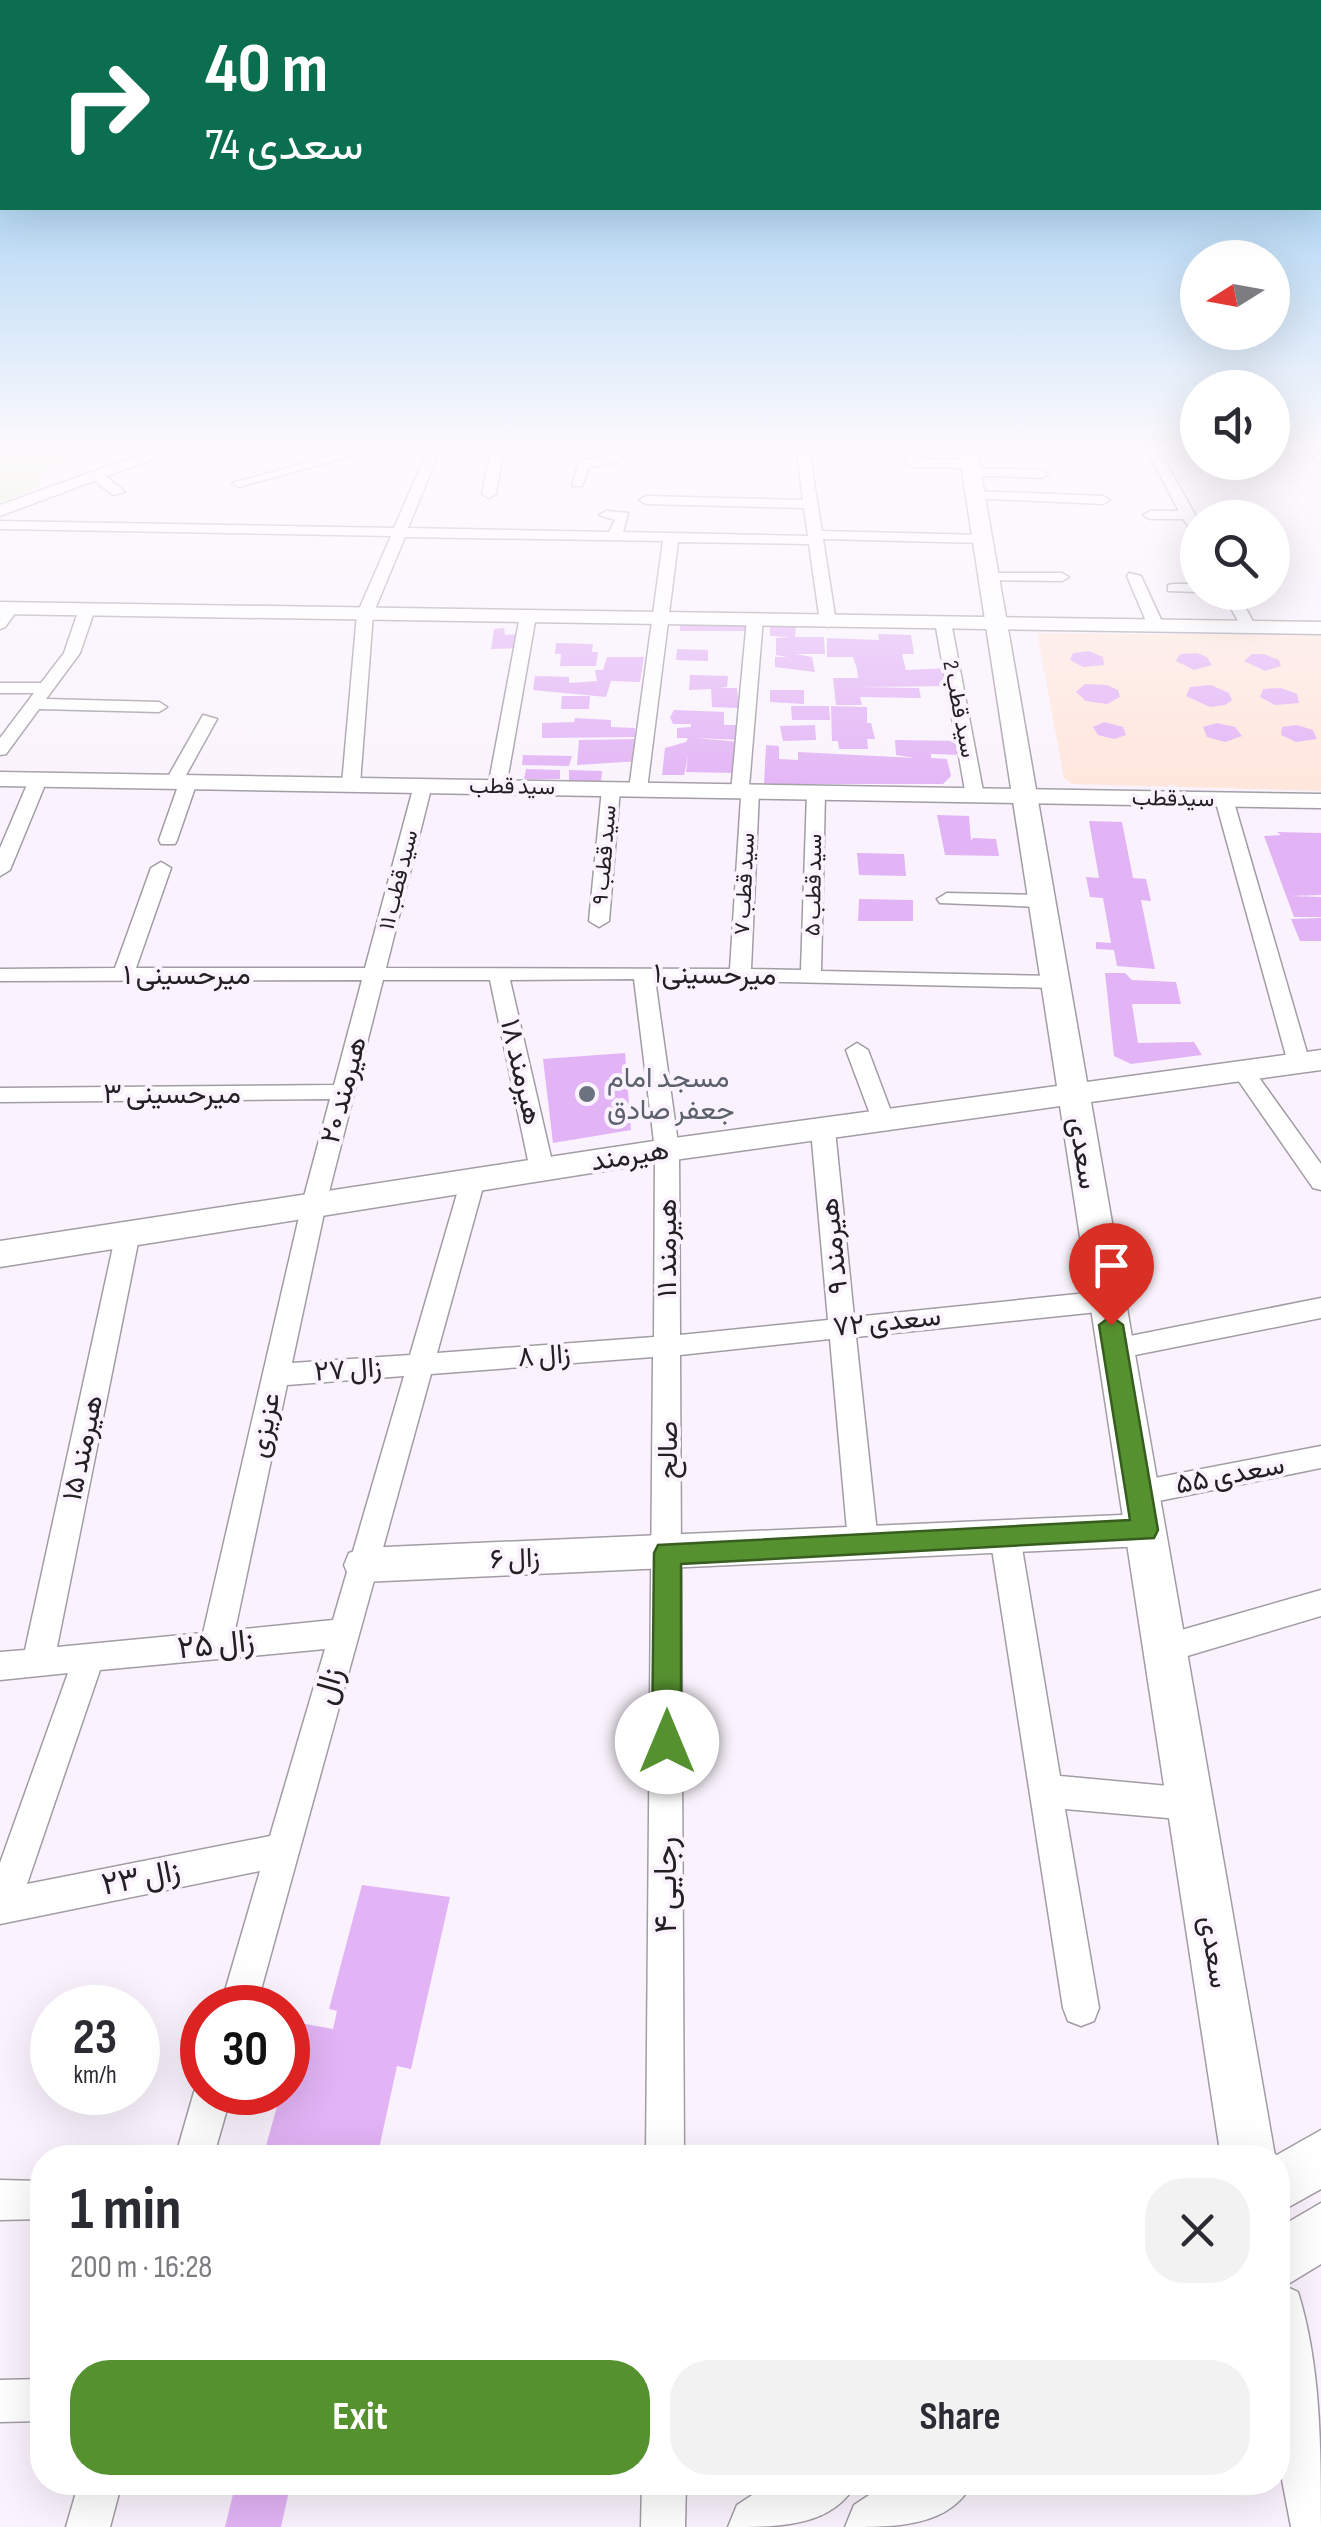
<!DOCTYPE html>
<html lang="en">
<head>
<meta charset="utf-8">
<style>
	body { margin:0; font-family:"Sofia Sans Condensed",Vazirmatn,sans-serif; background:#f2f2f3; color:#2b2b33; height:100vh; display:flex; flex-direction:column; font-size:38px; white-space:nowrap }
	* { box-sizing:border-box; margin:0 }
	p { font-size:32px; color:#7c7c81 }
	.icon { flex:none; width:55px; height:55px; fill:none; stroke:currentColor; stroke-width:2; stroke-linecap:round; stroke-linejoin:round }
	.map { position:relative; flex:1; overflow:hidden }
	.side { position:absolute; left:30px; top:2145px; width:1260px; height:350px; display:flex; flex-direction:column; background:#fff; border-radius:40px; box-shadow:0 10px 40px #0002 }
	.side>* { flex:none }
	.top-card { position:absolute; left:0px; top:0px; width:1322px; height:210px; box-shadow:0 10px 40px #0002; background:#0b6e4f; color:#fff; overflow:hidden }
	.needle { width:65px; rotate:259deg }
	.buttons { position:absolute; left:1180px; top:240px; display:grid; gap:20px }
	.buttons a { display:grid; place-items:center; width:110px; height:110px; border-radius:50%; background:#fff; box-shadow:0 10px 40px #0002; font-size:50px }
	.speed { position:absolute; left:30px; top:1985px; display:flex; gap:20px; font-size:50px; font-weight:700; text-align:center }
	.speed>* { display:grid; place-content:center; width:130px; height:130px; border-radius:50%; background:#fff; box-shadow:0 10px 40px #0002; line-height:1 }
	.speed small { font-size:25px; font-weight:400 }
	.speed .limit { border:15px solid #d22; background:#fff; color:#111 }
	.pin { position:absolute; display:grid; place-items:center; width:85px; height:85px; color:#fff; margin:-102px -42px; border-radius:50% 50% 50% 0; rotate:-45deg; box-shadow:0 0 10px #0007 }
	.pin .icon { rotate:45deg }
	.me { position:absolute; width:110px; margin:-55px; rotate:0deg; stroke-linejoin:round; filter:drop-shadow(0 0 8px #0008) }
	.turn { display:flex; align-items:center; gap:35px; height:210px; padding:0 40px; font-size:45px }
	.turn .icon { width:130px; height:130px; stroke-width:2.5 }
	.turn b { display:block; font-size:70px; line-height:85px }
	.round { display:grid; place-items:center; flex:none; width:105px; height:105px; border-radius:40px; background:#f2f2f3 }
	.summary { display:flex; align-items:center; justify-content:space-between; height:170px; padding:0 40px }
	h1 { font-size:60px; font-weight:700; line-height:75px }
	.action { display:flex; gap:20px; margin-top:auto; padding:20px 40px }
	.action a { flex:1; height:115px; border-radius:40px; background:#569130; color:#fff; font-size:40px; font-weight:700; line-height:115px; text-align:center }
	.action a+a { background:#f2f2f3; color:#2b2b33 }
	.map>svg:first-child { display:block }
	.industrial { fill:#ffe6dc }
	.green { fill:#d8efb2 }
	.building { fill:#e2b3f5 }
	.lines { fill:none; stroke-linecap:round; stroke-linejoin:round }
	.minor-casing { stroke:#a29ca5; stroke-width:3 }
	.tertiary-casing { stroke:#a29ca5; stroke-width:3 }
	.secondary-casing { stroke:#a29ca5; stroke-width:3 }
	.minor { fill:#fff; fill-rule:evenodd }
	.tertiary { fill:#fff; fill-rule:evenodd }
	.secondary { fill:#fff; fill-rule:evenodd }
	.route { fill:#569130; stroke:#385e1f; stroke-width:2.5 }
	.worship-dot { fill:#6b7280; stroke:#faf3fd; stroke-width:4 }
	.labels { text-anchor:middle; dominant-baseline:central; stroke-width:8; stroke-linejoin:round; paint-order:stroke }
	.far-street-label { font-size:22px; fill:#222023; stroke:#faf3fd }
	.street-label { font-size:28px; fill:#222023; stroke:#faf3fd }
	.worship-label { font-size:28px; fill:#5b616d; stroke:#faf3fd; text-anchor:start }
	.near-street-label { font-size:32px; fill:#222023; stroke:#faf3fd }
</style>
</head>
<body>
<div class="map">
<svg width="1321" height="2527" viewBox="0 0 1321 2527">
	<rect width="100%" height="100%" fill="#faf3fd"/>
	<path class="industrial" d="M1037,633l284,2v156l-249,-7 -8,-6z"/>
	<path class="green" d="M0,445h119l-77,26 -4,17 -38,14z"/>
	<g class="building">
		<path d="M753,624l-1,7h-72v-6z"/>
		<path d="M770,625l26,1 -1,11h29l1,17h-29l16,3 3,15 -40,-5v-10h12l-11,-2v-17l13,-1 -19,-1z"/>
		<path d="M504,628l1,7 17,-1v14l-31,1 3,-20z"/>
		<path d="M878,634l33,1 3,19h-12l4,16 43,-2 3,18 -94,1 61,1 2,10 -61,-1 2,8h-26l-3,-27h25l-1,-9 -4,-12h-26v-19l52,2z"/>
		<path d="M556,643l37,1 -1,8h6l-2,14h-36l1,-12h-6z"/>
		<path d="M677,649l31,1v11l-32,-1z"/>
		<path d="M1089,651l14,6 1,8 -21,2 -13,-7 3,-7z"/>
		<path d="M1197,653l10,4 5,8 -18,5 -18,-9 4,-7z"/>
		<path d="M1264,654l15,6 2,6 -16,5 -21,-10 8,-7z"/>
		<path d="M607,657h37l-4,25 -29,-1 -5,16 -73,-7 2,-14 34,1v6l28,-2 -2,-11h8z"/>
		<path d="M690,675l38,1 -1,11 -7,1h17l2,20 -27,-1 -1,-18 -22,1z"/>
		<path d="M1085,684l22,1 11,5 2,7 -13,7 -21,-3 -10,-9z"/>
		<path d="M1211,685l18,8 3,7 -7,5 -15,2 -24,-11 4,-9z"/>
		<path d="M1281,688l16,6 2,9 -24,2 -15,-8 3,-8z"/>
		<path d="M770,690h34v14l-34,-2z"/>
		<path d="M562,696h28l-1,13h-28z"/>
		<path d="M791,706h38l1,14h-38z"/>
		<path d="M831,706l36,1v16h4l4,16h-8l1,10h-29l-1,-8h-6z"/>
		<path d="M674,710l50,2v13h17v15l-46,-2 46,4 -7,31 -48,-1 2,-16 -4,19h-22l3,-27 21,-6 2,-4h-11v-10l14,-1v-3h-18l-3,-7z"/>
		<path d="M575,718l36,2v7l24,1v9l-93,1v-15l32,-1z"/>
		<path d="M1104,722l19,5 3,8 -12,4 -16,-4 -5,-8z"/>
		<path d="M1217,723l18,4 7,9 -17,6 -18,-5 -4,-10z"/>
		<path d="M815,725l1,15 -33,1 -3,-15z"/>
		<path d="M1297,725l16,5 4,9 -21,3 -15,-7 1,-8z"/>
		<path d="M643,739l-2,22 -64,4 2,-25z"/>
		<path d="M895,740l68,1 2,14 -34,-1v4l16,1 4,17 -8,8h-179l2,-39 13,1v13l19,1v-8l117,6 -19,-3z"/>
		<path d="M523,755l49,1 -3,10 -47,-1z"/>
		<path d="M526,769l34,1v9h-36z"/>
		<path d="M569,770l33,1 -1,11 -32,-1z"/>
		<path d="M937,815l32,1 2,25 2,-3 23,1 3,17 -54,-1z"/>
		<path d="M1089,821l33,1 11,56 13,1 5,22 -10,-1 14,69 -38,-3 -3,-16 -18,-1v-7l15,1 -8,-45 -13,-1 -4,-20 13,1z"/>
		<path d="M1277,832l44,1v62l-31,1 31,1v20h-27l-30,-81 17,-1z"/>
		<path d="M857,853l47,1 2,22 -47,-1z"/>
		<path d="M859,899l54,1v21h-55z"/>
		<path d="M1321,918v23h-21l-9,-22z"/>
		<path d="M1105,973h20l7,7 44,2 5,22h-49l6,39 56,-1 8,13 -71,9 -17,-8z"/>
		<path d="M625,1053l6,77 -78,13 -10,-84z"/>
		<path d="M362,1885l88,12 -39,172 -14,-3 -20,92h-40l-71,-12 15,-54h7v-23l12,-46 33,6 4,-18 -8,-2z"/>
		<path d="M236,2482h55l-10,45h-56z"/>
	</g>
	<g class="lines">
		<g class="minor-casing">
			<g id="minor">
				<path d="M371,445h20l-152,42 -7,-4z"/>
				<path d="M430,445h12l-34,83 201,4 6,-12 -16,-5 7,-4 22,2 -5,19 185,4 -4,-28 -158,-4 -7,-4 7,-4 157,4 -7,-55h12l14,86 160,4 7,4 -7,4 -159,-4 13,83 -8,5 -8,-5 -11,-78 -131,-2 -31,247 -9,5 -9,-5 34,-248 -258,-4 -32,77 -13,170 -9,5 -9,-5 15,-170 34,-78 -391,-7v-8l394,7z"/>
				<path d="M492,445h12l-8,49 -7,4 -7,-4z"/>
				<path d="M607,445h12l1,4 71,1 6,4 -6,4 -71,-1 -1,5 -30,5 -7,19h-10l7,-25 28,-5z"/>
				<path d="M1144,445h12l42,75v18l-15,-19h-33l-7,-4 7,-4h29z"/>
				<path d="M1306,445h12l3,17 -5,-1z"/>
				<path d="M881,446h32l6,4 1,9 50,1 7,4 -7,4 -56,-1 -7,-4v-9l-31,-1 -1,-3z"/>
				<path d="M971,468l70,2 7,4 -7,4 -75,-3 -2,-3z"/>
				<path d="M92,473h10l23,19 -12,3 -21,-16z"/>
				<path d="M975,491l128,5 7,4 -7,4 -133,-6 -2,-3z"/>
				<path d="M988,573h74l7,4 -7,4 -79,-1 -2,-3z"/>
				<path d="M1129,573l12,3 23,50 -3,3 -13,-3 -21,-50z"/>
				<path d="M1173,584h25v8l-30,-1v-6z"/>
				<path d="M1222,592h15l19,35 -3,3h-10z"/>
				<path d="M87,604l8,5 -15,44 -34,46 113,3 8,5 -8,5 -120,-3 -33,45 -6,1v-17l34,-45h-34v-10h41l23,-30 15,-44z"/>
				<path d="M6,605l13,3 -14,19 -5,2v-16z"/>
				<path d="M528,611l8,5 -30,171 -9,5 -9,-5 32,-171z"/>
				<path d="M755,614l8,5 -14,168 10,5 -8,177 50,1 6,-177 9,-5 9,5 -4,178 234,5 10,6 -10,6 -400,-9 24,171 1,185 148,-15 -17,-190 12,-8 12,8 19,187 253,-26 9,3 4,7 -4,7 -9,3 -251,26 22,205 -5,9 -10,3 -10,-3 -5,-9 -18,-203 -150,16 4,803h-38l7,-801 -222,17 -175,634h-36l40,-137 -260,53v-61l68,-190 -68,7v-28l25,-2 91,-417 12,-9 12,9 -83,414 146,-14 99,-429 28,-105 -330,3v-14l334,-3 28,-105 -362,1v-12l115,-1 36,-100 10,-6 10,6 -35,100h229l49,-183 9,-5 9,5 -46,183 344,1 11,-172 -10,-5 16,-173zM634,979l21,171 -1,187 -217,16 48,-173 -12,-8 -12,8 -51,175 -118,8 34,-159 57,-224h107l40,190 12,8 12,-8 -44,-190zM404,1376l-71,244 -98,10 52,-245zM325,1649l-55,187 -243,48 73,-214z"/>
				<path d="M943,617l8,5 33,174 -9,5 -9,-5 -31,-174z"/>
				<path d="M203,715l14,4 -32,58 12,5 -20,58 -2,4h-14l-2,-4 19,-54 -13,-4z"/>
				<path d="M38,775l9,5 -37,90 -10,6v-28l29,-68z"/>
				<path d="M611,784l9,5 -11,132 -10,6 -10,-6 13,-132z"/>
				<path d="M1224,794l9,5 77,264 -3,5h-16l-3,-5 -73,-264z"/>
				<path d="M947,893l94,2 10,6 -10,6 -101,-4 -3,-4z"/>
				<path d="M857,1043l11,7 27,72 -3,5h-16l-3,-5 -27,-72z"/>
				<path d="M1242,1063l8,2 71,99v26l-8,-2 -82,-118z"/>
				<path d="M1321,1298v20l-206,41 -9,-3 -4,-7 4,-7 9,-3z"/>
				<path d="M1321,1446v22l-182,37 -10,-4 -4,-8 4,-8 10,-4z"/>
				<path d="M1005,1524l10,3 5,9 40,240 130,12 12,5 5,11 -5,11 -12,5 -125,-11 34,199 -5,13 -13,5 -13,-5 -5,-13 -73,-472 5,-9z"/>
				<path d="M1321,1590v26l-157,47 -11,-4 -4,-10 4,-10 11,-4z"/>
				<path d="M202,2078v14h30l-19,66h-38l19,-66z"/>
				<path d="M0,2180l42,1v38l-42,1z"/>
				<path d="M42,2379v42l-42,1v-42z"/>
				<path d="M79,2482h43l-12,45h-44z"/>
				<path d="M642,2482h44l-1,45h-44z"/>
			</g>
		</g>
		<g class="tertiary-casing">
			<g id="tertiary">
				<path d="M167,445h23l-190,71v-11z"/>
				<path d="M0,602l1321,20v12l-1321,-20z"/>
				<path d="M0,772l1321,22v14l-1321,-22z"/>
				<path d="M1145,1514l13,5 6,11 -6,11 -13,5 -782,36 -14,-5 -5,-12 5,-12 14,-5z"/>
			</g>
		</g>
		<g class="secondary-casing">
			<g id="secondary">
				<path d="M958,445h18l111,637 234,-32v20l-230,32 184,1054 46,-26v59l-43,24v-55h-57l-161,-1052 -393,55 -667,106v-26l667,-102 390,-53z"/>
				<path d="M1321,2203v61l-36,22 13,6c23,74 23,156 23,235h-30l-13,-68v-231z"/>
				<path d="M772,2482h85c-24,45 -77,45 -129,45l9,-22z"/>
				<path d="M889,2482h84c-23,45 -76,45 -128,45l9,-22z"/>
			</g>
		</g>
		<use href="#minor" class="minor"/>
		<use href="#tertiary" class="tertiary"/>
		<use href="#secondary" class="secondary"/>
	</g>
	<linearGradient id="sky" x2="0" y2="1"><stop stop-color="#79bbec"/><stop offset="0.56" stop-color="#fdfafe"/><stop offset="1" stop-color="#fdfafe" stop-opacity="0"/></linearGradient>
	<rect width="1321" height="799" fill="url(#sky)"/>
	<path class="route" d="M1111,1316l12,9 35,205 -4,8 -473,26v178l-4,10 -10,4 -11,-4 -4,-10 2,-189 4,-8 472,-25 -31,-195z"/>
	<circle class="worship-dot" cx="587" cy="1094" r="10"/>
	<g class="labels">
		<g class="far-street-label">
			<text transform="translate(959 709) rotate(79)">سید قطب 2</text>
			<text transform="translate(512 787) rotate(1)">سید قطب</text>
			<text transform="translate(1173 799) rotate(1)">سیدقطب</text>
			<text transform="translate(605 855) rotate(-85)">سید قطب ۹</text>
			<text transform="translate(399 880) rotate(-76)">سید قطب ۱۱</text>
			<text transform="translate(745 884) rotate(-87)">سید قطب ۷</text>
			<text transform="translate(814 885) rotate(-89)">سید قطب ۵</text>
		</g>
		<g class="street-label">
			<text x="187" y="975">میرحسینی ۱</text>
			<text transform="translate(715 975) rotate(1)">میرحسینی۱</text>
			<text transform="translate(521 1072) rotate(77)">هیرمند ۱۸</text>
			<text transform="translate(344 1090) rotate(-75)">هیرمند ۲۰</text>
			<text x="172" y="1094">میرحسینی ۳</text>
			<text transform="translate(1083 1153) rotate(81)">سعدی</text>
			<text transform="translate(630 1156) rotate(-9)">هیرمند</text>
			<text transform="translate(834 1246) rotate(-96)">هیرمند ۹</text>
			<text transform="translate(667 1248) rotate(-90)">هیرمند ۱۱</text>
			<text transform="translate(887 1322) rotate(-6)">سعدی ۷۲</text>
			<text transform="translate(544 1356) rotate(-4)">زال ۸</text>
			<text transform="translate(348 1370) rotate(-4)">زال ۲۷</text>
			<text transform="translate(265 1425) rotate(-78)">عزیزی</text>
			<text transform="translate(83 1448) rotate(-78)">هیرمند ۱۵</text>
			<text transform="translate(668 1450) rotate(-90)">صالح</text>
			<text transform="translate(1230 1475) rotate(-11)">سعدی ۵۵</text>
			<text transform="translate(515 1559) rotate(-2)">زال ۶</text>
			<text transform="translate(1214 1952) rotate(81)">سعدی</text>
		</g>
		<g class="worship-label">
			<text x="607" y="1078">مسجد امام<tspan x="607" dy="32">جعفر صادق</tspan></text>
		</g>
		<g class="near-street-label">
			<text transform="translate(216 1645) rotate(-6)">زال ۲۵</text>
			<text transform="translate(329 1686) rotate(-74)">زال</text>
			<text transform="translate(141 1878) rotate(-11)">زال ۲۳</text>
			<text transform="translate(666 1885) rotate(-90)">رجایی ۴</text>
		</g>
	</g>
</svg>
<div class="buttons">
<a><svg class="needle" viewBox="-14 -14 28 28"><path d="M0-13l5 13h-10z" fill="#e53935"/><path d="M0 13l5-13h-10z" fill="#7c7c81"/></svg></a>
<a><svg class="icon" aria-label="sound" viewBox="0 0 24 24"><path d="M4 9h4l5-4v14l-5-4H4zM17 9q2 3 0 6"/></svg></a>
<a><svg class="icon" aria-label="search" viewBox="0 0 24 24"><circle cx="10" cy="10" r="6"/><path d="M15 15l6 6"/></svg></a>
</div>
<div class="speed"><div>23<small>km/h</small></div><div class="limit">30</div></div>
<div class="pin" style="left:1111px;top:1325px;background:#d93025"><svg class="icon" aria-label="arrive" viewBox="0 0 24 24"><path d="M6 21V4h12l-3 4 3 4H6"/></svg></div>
<svg class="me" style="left:667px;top:1742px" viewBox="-20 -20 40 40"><circle r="19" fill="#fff"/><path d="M0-13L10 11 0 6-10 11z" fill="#569130"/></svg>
<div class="top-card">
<div class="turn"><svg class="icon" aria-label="right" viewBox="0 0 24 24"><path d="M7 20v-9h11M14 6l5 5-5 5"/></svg><div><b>40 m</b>سعدی 74</div></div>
</div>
<section class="side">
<div class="summary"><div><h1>1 min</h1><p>200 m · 16:28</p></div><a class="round"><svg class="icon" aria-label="close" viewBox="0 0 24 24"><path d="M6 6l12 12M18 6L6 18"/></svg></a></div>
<div class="action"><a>Exit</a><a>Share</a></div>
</section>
</div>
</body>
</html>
